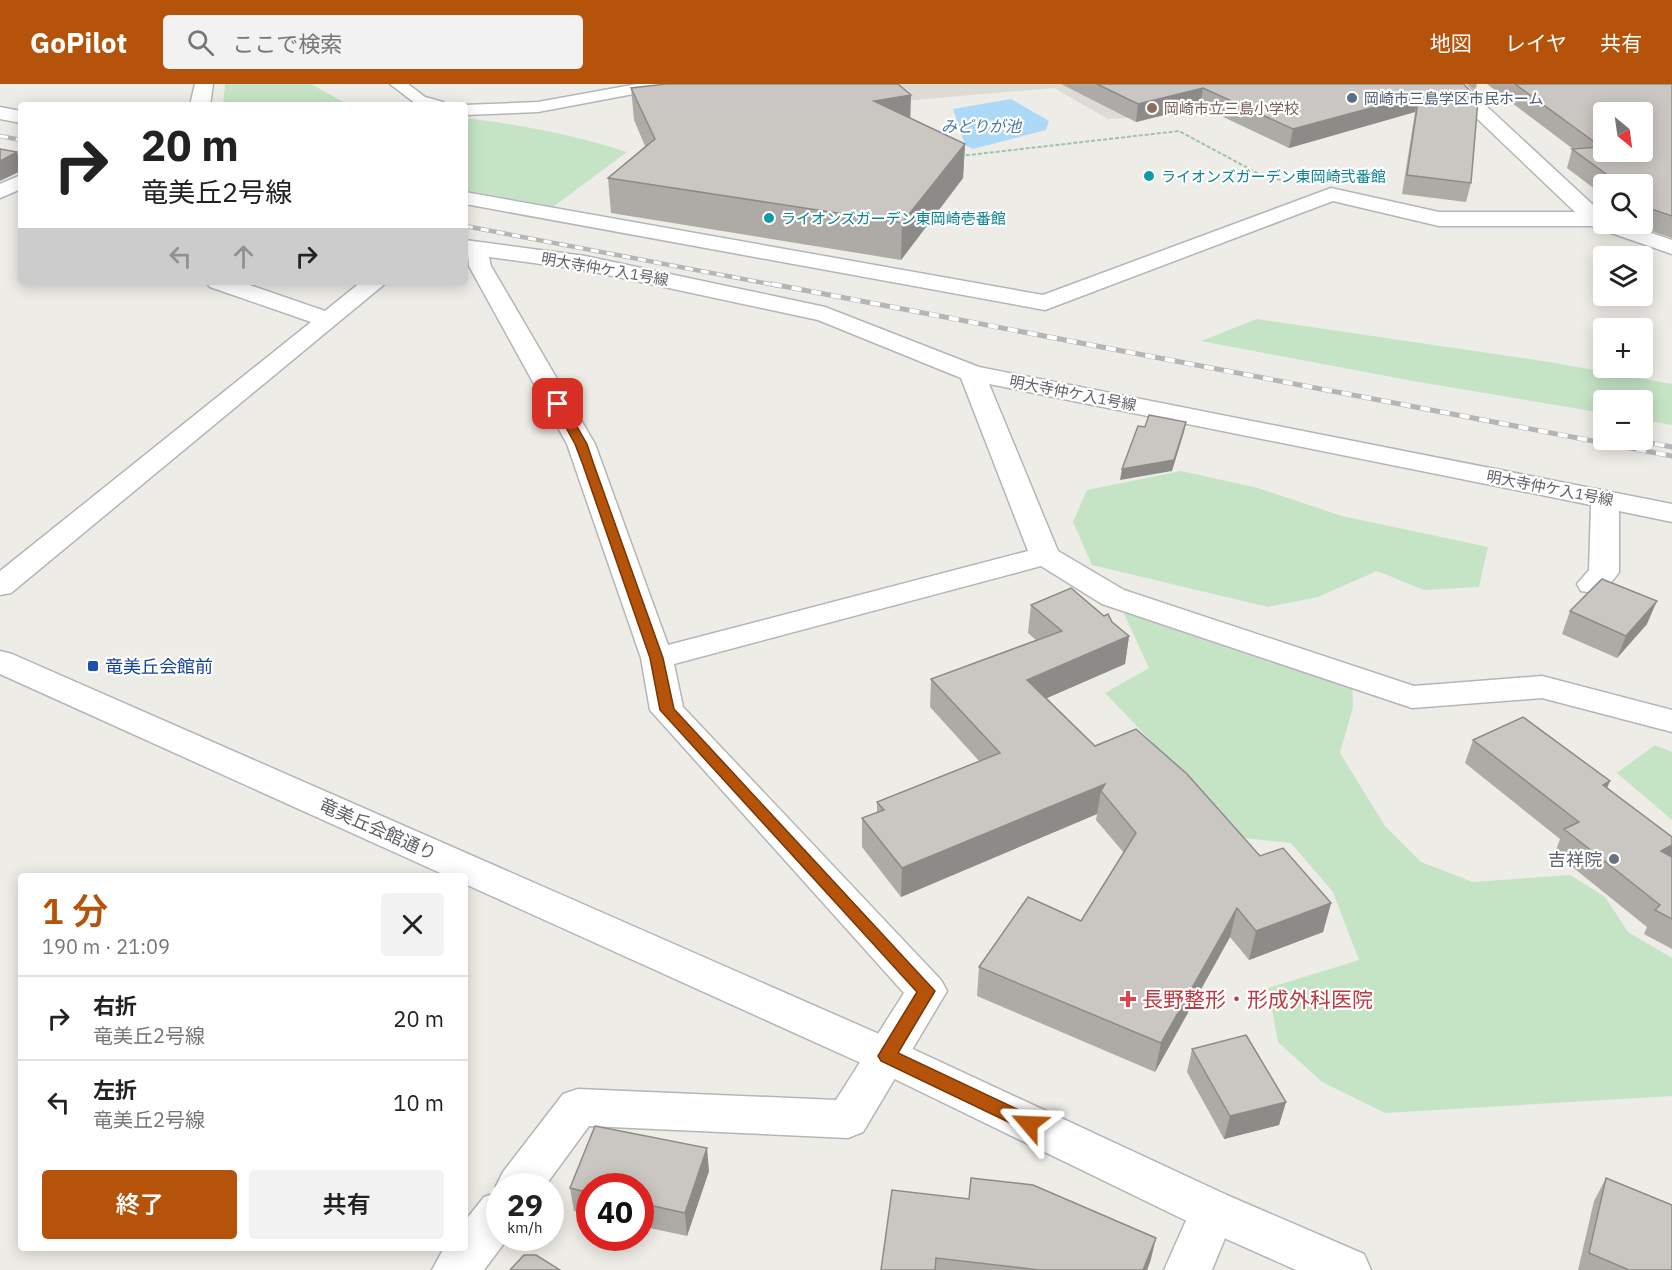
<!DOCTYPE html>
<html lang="ja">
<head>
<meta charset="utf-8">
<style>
	body { margin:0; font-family:"IBM Plex Sans","Noto Sans JP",sans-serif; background:#f2f2f2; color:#222; height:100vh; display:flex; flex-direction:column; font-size:22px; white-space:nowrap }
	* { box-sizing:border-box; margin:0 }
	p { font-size:20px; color:#767676 }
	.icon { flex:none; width:33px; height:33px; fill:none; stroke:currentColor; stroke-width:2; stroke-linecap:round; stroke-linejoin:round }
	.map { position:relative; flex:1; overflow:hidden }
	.sheet { position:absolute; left:18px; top:789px; width:450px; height:378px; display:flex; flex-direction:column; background:#fff; border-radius:6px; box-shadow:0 3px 15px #0003 }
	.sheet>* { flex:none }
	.top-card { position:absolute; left:18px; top:18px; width:450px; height:183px; border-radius:6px; box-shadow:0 3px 15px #0003; background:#fff; color:#222; overflow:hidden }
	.needle { width:39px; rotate:151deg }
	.buttons { position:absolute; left:1593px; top:18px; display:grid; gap:12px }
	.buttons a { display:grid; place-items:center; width:60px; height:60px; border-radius:6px; background:#fff; box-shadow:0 3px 15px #0003; font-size:30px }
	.speed { position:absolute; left:486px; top:1089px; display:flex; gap:12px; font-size:30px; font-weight:700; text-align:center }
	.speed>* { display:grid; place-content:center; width:78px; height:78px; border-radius:50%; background:#fff; box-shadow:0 3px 15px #0003; line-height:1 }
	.speed small { font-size:15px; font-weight:400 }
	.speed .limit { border:9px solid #d22; background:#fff; color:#111 }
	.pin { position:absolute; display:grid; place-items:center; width:51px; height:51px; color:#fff; margin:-26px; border-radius:12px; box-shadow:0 3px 9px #0006 }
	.me { position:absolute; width:66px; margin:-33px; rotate:296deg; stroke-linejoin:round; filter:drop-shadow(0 0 4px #0008) }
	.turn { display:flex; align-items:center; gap:21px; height:126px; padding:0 24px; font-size:27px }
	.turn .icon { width:78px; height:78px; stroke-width:2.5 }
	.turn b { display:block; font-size:42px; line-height:51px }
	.lanes { display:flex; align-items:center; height:57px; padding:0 24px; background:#0003; justify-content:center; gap:30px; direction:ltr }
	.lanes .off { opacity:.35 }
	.round { display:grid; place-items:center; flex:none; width:63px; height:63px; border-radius:6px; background:#f2f2f2 }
	.head { display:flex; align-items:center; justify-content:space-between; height:102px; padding:0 24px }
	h1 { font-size:36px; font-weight:600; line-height:45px; color:#b45309 }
	.button { display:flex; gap:12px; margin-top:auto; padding:12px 24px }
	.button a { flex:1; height:69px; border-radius:6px; background:#b45309; color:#fff; font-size:24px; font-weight:600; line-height:69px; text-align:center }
	.button a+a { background:#f2f2f2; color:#222 }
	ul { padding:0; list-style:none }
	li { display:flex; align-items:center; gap:18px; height:84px; padding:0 24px; border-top:2px solid #e0e0e0 }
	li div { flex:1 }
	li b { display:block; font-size:22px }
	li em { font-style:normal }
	header { display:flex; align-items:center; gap:36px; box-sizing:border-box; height:84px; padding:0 30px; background:#b45309; color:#fff }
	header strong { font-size:28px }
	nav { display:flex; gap:33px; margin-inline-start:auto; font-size:21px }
	.search { width:420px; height:54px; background:#f2f2f2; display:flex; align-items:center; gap:15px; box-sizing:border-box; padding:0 21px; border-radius:6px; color:#767676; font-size:22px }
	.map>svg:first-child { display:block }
	.education { fill:#dedbd4 }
	.green { fill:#c5e4c5 }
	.water { fill:#acd9f8 }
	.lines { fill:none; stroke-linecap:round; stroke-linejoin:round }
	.lane-casing { stroke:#b3b6b9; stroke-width:3 }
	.street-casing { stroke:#b3b6b9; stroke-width:3 }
	.secondary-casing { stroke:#b2b5b9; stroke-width:3 }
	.path { stroke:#9ec4a8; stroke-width:2; stroke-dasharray:4 2; stroke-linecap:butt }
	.lane { fill:#fff; fill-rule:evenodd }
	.street { fill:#fff; fill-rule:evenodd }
	.secondary { fill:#fff; fill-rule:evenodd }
	.rail-far1-casing { stroke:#b4b5b5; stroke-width:4.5 }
	.rail-casing { stroke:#b4b5b5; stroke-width:5 }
	.rail-far1 { stroke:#fff; stroke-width:3; stroke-dasharray:8; stroke-linecap:butt }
	.rail { stroke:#fff; stroke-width:4; stroke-dasharray:10; stroke-linecap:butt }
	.wall { fill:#aeaba7 }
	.shaded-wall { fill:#8d8b88 }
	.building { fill:#cac7c2; stroke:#8d8b88; stroke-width:1.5; fill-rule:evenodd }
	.route { fill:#b45309; stroke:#753606; stroke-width:1.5 }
	.service-dot { fill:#5c6f8a; stroke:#fff; stroke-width:2 }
	.education-dot { fill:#8d6e63; stroke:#fff; stroke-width:2 }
	.culture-dot { fill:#0f9aa8; stroke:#fff; stroke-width:2 }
	.transit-dot { fill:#1a4fb4; stroke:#fff; stroke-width:2 }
	.worship-dot { fill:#6b7280; stroke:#fff; stroke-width:2 }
	.health-dot { fill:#e0444e; stroke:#fff; stroke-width:2 }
	.labels { text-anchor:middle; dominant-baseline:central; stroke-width:4.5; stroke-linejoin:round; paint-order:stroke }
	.far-service-label { font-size:15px; fill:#4e5e75; stroke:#fff; text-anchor:start }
	.far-education-label { font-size:15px; fill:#785e54; stroke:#fff; text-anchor:start }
	.far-culture-label { font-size:15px; fill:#0d838f; stroke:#fff; text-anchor:start }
	.far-street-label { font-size:15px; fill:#5d6165; stroke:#fff }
	.far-water-label { font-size:16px; font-style:italic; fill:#4a7aa9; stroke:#fff }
	.transit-label { font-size:18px; fill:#164399; stroke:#fff; text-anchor:start }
	.street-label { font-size:18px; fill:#5d6165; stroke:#fff }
	.worship-label { font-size:18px; fill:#5b616d; stroke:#fff; text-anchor:end }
	.near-health-label { font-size:21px; fill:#be3a42; stroke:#fff; text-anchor:start }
</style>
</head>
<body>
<header>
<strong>GoPilot</strong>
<div class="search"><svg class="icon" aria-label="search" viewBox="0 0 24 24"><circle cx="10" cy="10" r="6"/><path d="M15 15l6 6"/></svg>ここで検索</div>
<nav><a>地図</a><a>レイヤ</a><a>共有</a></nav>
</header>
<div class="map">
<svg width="1672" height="1186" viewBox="0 0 1672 1186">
	<rect width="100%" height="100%" fill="#eeece6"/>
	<path class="education" d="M886,0h427l-125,31 -80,4 -54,-31 -151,13z"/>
	<g class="green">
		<path d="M225,0h86l38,21h-126z"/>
		<path d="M465,34c57,7 107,16 162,34l-74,55 -88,-17z"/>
		<path d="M1257,235l292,43 123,22v41l-29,-5 -1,-20h-38l-1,13 -190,-32 -212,-40z"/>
		<path d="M1181,387l77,17 84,28 146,31 -9,40 -55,3 -47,-19 -59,26 -50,10 -176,-42 -19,-43 14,-32z"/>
		<path d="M1121,523l231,69 1,31 -13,46 45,73 36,36 52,20 97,-7 35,22 23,35 44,26v138l-287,17 -63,-31 -44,-40 -10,-54 91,-28 -26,-68 -42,-49 -47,-5 -139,-145 44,-25z"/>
		<path d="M1655,661l17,7v68l-55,-47z"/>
	</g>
	<path class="water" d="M1011,15l38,22 -3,9 -73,19 -8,-4 -12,-36z"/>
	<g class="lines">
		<g class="lane-casing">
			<g id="lane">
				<path d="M390,0h18l17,13 18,5 2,3 -30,-2z"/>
				<path d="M637,0h31l-8,5 -122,23 -73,3v-10l73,-3z"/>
			</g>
		</g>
		<g class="street-casing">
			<g id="street">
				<path d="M195,0h18l-3,21h-20z"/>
				<path d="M1447,0h19l16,18 122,113v9h21l47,16v14l-81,-28h-152l-106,-25 -288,109 -580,-106v-12l578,103 288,-107 108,24h136l-107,-102z"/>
				<path d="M0,23l21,4v12l-21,-4z"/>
				<path d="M21,91v14l-21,9v-14z"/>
				<path d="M465,156l120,16 240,51 154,60 693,137v18l-53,-11v61c-10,15 -19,23 -38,19l-4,-7 12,-14 2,-65 -602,-121 69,167 66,39 290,96 128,-10 130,34v22l-130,-34 -130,10 -310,-104 -61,-38 -367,98 9,43 258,273 6,11 -84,141 -15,6 -259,-12 -44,60h-45v52h8l-24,32h-52l12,-22h21v-27l19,-24 15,-5 -3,-6 7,-14 60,-78 15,-5 258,11 68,-107 -254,-283 -9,-52 -74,-214 -98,-178 -1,-12h-3zM489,173l96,13 233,50 143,58 67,173 -360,94 -73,-201 -104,-178z"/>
				<path d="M206,198h35l84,29 36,-29h26l-376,311 -11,2v-24l311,-249 -101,-35z"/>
				<path d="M1213,1106l16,6 7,15 -24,59h-48l33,-74z"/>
			</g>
		</g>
		<g class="secondary-casing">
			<path id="secondary" d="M0,567l12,3 890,390 327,152 135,58 7,16h-75l-99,-44 -325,-158 -407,-184v-8h-18l-447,-202z"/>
		</g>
		<path class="path" d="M960,72l219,-25 80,43 22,6"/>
		<use href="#lane" class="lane"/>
		<use href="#street" class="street"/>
		<use href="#secondary" class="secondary"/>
		<g class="rail-far1-casing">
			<g id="rail-far1">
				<path d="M0,52l21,4"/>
				<path d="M465,142l315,60"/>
			</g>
		</g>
		<g class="rail-casing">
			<g id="rail">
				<path d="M772,200l900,172"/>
				<path d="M1635,356l37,7"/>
			</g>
		</g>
		<use href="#rail-far1" class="rail-far1"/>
		<use href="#rail" class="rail"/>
	</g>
	<g class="wall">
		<path d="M1061,0h403l7,99 -5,19 -64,-8 13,-82 -126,36 -89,-42 -64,16z"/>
		<path d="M1468,0h9l-2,7z"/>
		<path d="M1487,0h185v154l-42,-14h12v-40h-38v12l-37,-28 5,-19h1z"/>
		<path d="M631,4l279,30 55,26 -2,34 -62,82 -290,-47 -3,-35 37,-32 -11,-26z"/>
		<path d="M1031,521l81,17 17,14 -4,28 -78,34 48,48 236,157 -8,29 -74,28 -19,-23 -75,135 -178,-76 2,-29 102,-46 43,-68 -28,-33 1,-6 -196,83 -39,-50v-29l15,-6v-10l102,-41 -49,-54 1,-28 105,-39 -8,-7z"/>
		<path d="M1570,527l77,13 -30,34 -55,-24z"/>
		<path d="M1473,656l134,48 65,49v112l-28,-15 3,-7 -92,-74 5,-14 -95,-76z"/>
		<path d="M1192,965l94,53 -7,23 -55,14 -37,-67z"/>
		<path d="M709,1087l-22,65 -47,-10v-40h-50v29l-16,-4 -4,-23z"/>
		<path d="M1606,1094l66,92h-94l16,-69z"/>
		<path d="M892,1106l259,69 -4,11h-266z"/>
	</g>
	<g class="shaded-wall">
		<path d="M1203,4l-3,18 -64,16 2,-18z"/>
		<path d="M911,11l-1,33 -36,-27z"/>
		<path d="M1419,11l-4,17 -126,36 4,-19z"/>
		<path d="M965,60l-2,34 -62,82 1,-37z"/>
		<path d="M17,68l4,12v7l-21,10v-20z"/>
		<path d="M1186,338l-2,10 -12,39 -52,9 2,-11z"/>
		<path d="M1657,517l-10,23 -30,34 9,-22z"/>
		<path d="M1129,552l-4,28 -101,44 3,-28z"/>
		<path d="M1610,697l-10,24 3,-20z"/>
		<path d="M1105,700l-4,7 -4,23 -196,83 1,-29z"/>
		<path d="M1672,761v10l-5,10 -6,-14z"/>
		<path d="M1331,819l-8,29 -74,28 7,-29z"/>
		<path d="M1237,824l-7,29 -75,135 6,-29z"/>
		<path d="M1286,1018l-7,23 -55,14 6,-23z"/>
		<path d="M707,1064l2,23 -22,65 -2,-23z"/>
		<path d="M1156,1154l-5,21 -4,11h-4z"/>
	</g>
	<g class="building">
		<path d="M666,0h232l13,11 -37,6 91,43 -63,79 -294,-45 47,-39 -24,-51z"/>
		<path d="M1097,0h367l14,16 -7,83 -64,-8 12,-80 -126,34 -90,-41 -65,16z"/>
		<path d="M1515,0h157v132l-30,-10v-22h-22l-48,-35 29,-2zM1604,28h38v40h-38z"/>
		<path d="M0,65l17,3 -17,9z"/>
		<path d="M1149,331l37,7 -12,38 -52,9 16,-43 7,1z"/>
		<path d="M1602,495l55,22 -31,35 -56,-25z"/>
		<path d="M1071,504l33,28 4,-2 4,8 17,14 -102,44 68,66 41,-17 51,45 73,82 23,-8 48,55 -75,28 -19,-23 -76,135 -182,-76 49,-70 53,24 55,-88 -35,-42 4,-7 -203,84 -40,-50 22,-8 -7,-8 123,-49 -69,-74 131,-48 -31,-26z"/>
		<path d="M1523,633l87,64 -7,4 69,52v8l-11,6 11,6v62l-17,-9 5,-5 -96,-76 15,-7 -106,-82z"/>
		<path d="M1246,951l40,67 -56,14 -38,-67z"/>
		<path d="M595,1042l112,22 -22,65 -45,-10v-17h-50v7l-20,-5z"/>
		<path d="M971,1094l62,7 123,53 -13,32h-104l-103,-12 -1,12h-54l11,-80 77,9z"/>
		<path d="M1606,1094l66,27v65h-43l-40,-17z"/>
		<path d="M524,1171h12l24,15h-50z"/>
	</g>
	<path class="route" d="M558,317l6,3 23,40 7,21 69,193 11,51 261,282 -37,62 138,65 3,6 -3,5 -7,2 -6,-2 -142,-68 -3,-5 3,-5 36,-59 -257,-282 -10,-52 -67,-193 -8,-21 -22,-40z"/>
	<circle class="service-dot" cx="1352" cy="14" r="6"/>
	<circle class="education-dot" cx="1152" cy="24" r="6"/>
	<g class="culture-dot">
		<circle cx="1149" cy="92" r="6"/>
		<circle cx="769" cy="134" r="6"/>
	</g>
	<rect class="transit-dot" x="87" y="576" width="12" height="12" rx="3"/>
	<circle class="worship-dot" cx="1614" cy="775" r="6"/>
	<path class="health-dot" d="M1125 906h6v6h6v6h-6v6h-6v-6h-6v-6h6z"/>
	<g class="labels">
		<g class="far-service-label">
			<text x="1364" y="14">岡崎市三島学区市民ホーム</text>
		</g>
		<g class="far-education-label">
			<text x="1164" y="24">岡崎市立三島小学校</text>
		</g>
		<g class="far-culture-label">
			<text x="1161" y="92">ライオンズガーデン東岡崎弐番館</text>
			<text x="781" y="134">ライオンズガーデン東岡崎壱番館</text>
		</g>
		<g class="far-street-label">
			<text transform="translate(605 185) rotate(10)">明大寺仲ケ入1号線</text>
			<text transform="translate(1073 309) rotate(11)">明大寺仲ケ入1号線</text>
			<text transform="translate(1550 404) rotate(11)">明大寺仲ケ入1号線</text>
		</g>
		<g class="far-water-label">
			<text x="981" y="42">みどりが池</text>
		</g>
		<g class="transit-label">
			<text x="105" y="582">竜美丘会館前</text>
		</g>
		<g class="street-label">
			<text transform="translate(378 745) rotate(24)">竜美丘会館通り</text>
		</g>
		<g class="worship-label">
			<text x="1602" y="775">吉祥院</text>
		</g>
		<g class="near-health-label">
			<text x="1142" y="915">長野整形・形成外科医院</text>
		</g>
	</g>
</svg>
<div class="buttons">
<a><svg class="needle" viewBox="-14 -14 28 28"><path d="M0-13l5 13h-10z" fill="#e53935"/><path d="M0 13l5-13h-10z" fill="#767676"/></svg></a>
<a><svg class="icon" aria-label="search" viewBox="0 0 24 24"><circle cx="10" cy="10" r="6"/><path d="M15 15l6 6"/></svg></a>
<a><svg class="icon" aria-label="layers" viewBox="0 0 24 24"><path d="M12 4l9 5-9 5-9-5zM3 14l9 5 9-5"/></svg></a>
<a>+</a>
<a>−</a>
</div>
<div class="speed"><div>29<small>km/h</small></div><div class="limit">40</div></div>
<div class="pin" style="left:558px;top:320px;background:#d93025"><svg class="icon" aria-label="arrive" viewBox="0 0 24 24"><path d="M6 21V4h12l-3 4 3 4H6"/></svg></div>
<svg class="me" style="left:1029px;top:1040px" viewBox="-20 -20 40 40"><path d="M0-17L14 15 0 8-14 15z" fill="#b45309" stroke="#fff" stroke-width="4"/></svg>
<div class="top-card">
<div class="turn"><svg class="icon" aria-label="right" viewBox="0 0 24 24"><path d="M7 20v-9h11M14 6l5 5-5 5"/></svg><div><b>20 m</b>竜美丘2号線</div></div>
<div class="lanes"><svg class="icon off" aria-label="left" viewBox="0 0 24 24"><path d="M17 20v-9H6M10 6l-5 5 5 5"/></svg><svg class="icon off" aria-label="ahead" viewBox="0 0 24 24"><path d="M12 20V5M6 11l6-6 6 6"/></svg><svg class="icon" aria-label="right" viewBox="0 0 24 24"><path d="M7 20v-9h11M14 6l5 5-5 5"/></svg></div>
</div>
<section class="sheet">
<div class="head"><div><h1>1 分</h1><p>190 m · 21:09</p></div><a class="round"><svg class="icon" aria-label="close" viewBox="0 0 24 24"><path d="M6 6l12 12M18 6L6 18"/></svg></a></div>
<ul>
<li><svg class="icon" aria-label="right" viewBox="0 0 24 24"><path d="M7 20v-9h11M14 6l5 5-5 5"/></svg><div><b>右折</b><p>竜美丘2号線</p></div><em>20 m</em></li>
<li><svg class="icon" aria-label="left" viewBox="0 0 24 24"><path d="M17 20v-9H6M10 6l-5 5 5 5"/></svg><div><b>左折</b><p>竜美丘2号線</p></div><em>10 m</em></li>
</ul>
<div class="button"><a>終了</a><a>共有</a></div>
</section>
</div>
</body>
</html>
